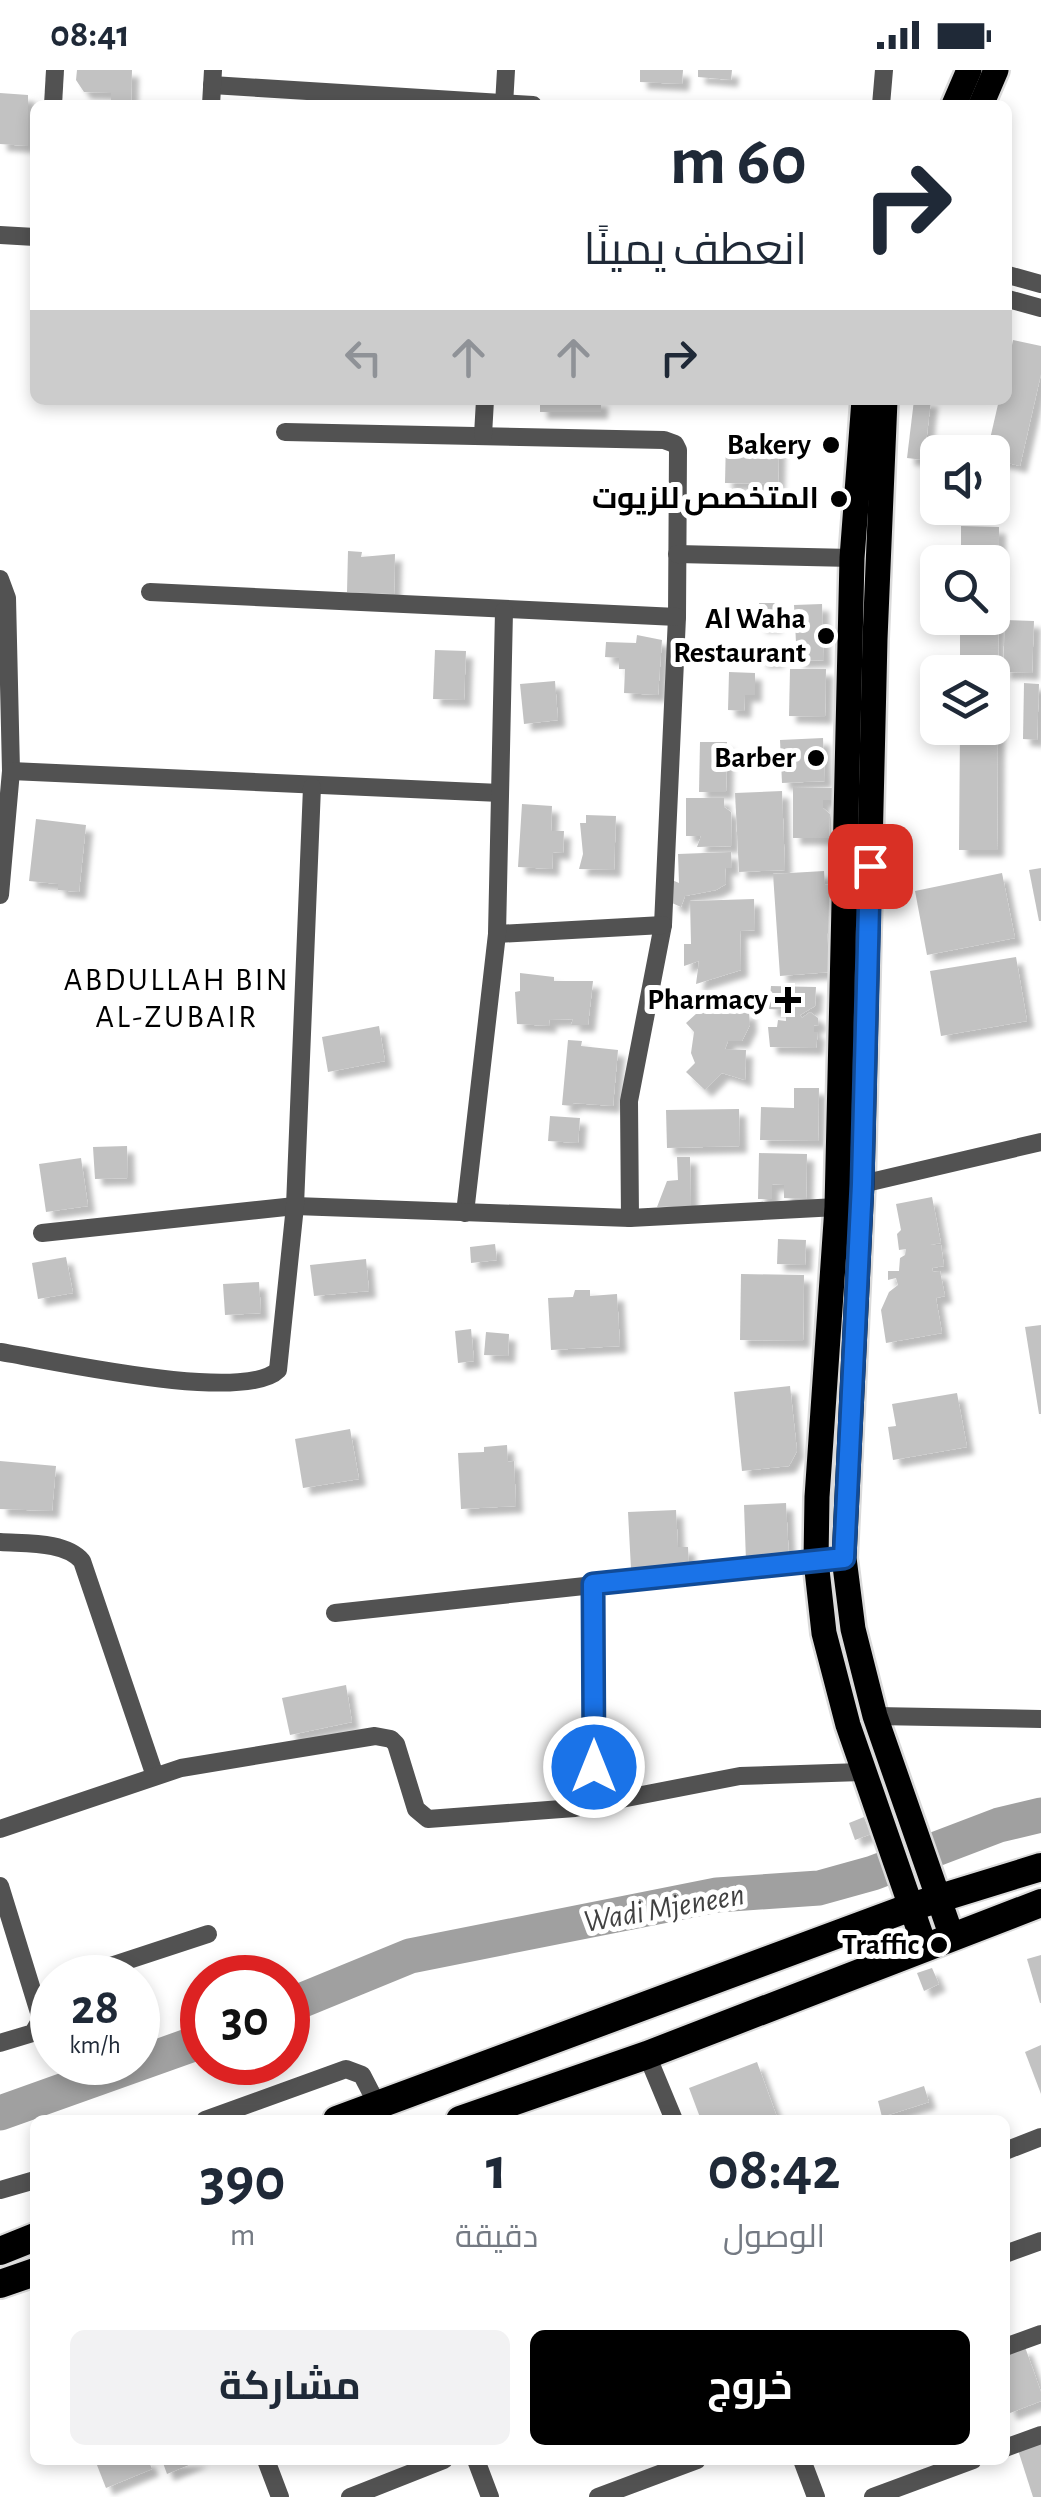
<!DOCTYPE html>
<html lang="ar">
<head>
<meta charset="utf-8">
<style>
	body { margin:0; font-family:"Alegreya Sans",Cairo,sans-serif; background:#f2f2f3; color:#1f2937; direction:rtl; height:100vh; display:flex; flex-direction:column; font-size:38px; white-space:nowrap }
	* { box-sizing:border-box; margin:0 }
	p { font-size:32px; color:#747a83 }
	.icon { flex:none; width:55px; height:55px; fill:none; stroke:currentColor; stroke-width:2; stroke-linecap:round; stroke-linejoin:round }
	.map { position:relative; flex:1; overflow:hidden; direction:ltr }
	.side { position:absolute; left:30px; top:2045px; width:980px; height:350px; display:flex; flex-direction:column; background:#fff; border-radius:15px; box-shadow:0 5px 15px #0003; direction:rtl }
	.side>* { flex:none }
	.hud { position:absolute; left:30px; top:30px; width:982px; height:305px; border-radius:15px; box-shadow:0 5px 15px #0003; direction:rtl; background:#fff; color:#1f2937; overflow:hidden }
	.tools { position:absolute; left:920px; top:365px; display:grid; gap:20px }
	.tools a { display:grid; place-items:center; width:90px; height:90px; border-radius:15px; background:#fff; box-shadow:0 5px 15px #0003; font-size:50px }
	.speed { position:absolute; left:30px; top:1885px; display:flex; gap:20px; font-size:50px; font-weight:700; text-align:center }
	.speed>* { display:grid; place-content:center; width:130px; height:130px; border-radius:50%; background:#fff; box-shadow:0 5px 15px #0003; line-height:1 }
	.speed small { font-size:25px; font-weight:400 }
	.speed .limit { border:15px solid #d22; background:#fff; color:#111 }
	.pin { position:absolute; display:grid; place-items:center; width:85px; height:85px; color:#fff; margin:-42px; border-radius:20px; box-shadow:0 5px 15px #0006 }
	.me { position:absolute; width:110px; margin:-55px; rotate:0deg; stroke-linejoin:round; filter:drop-shadow(0 0 8px #0008) }
	.turn { display:flex; align-items:center; gap:35px; height:210px; padding:0 40px; font-size:45px }
	.turn .icon { width:130px; height:130px; stroke-width:2.5 }
	.turn b { display:block; font-size:70px; line-height:85px }
	.lanes { display:flex; align-items:center; height:95px; padding:0 40px; background:#0003; justify-content:center; gap:50px; direction:ltr }
	.lanes .off { opacity:.35 }
	.eta { display:flex; justify-content:space-evenly; align-items:center; height:170px; text-align:center }
	.eta b { font-size:60px; font-weight:700; line-height:70px }
	.cta { display:flex; gap:20px; margin-top:auto; padding:20px 40px }
	.cta a { flex:1; height:115px; border-radius:15px; background:#000; color:#fff; font-size:40px; font-weight:700; line-height:115px; text-align:center }
	.cta a+a { background:#f2f2f3; color:#1f2937 }
	.status { display:flex; justify-content:space-between; align-items:center; height:70px; padding:0 50px; background:#fff; direction:ltr }
	.status svg { height:28px; fill:currentColor }
	.map>svg:first-child { display:block }
	.lines { fill:none; stroke-linecap:round; stroke-linejoin:round }
	.river { stroke:#a0a0a0; stroke-width:35 }
	.building { fill:#c2c2c2; filter:url(#shadow) }
	.primary-casing { stroke:#dbdbdb; stroke-width:30 }
	.trunk-casing { stroke:#dbdbdb; stroke-width:32 }
	.minor { stroke:#525252; stroke-width:18 }
	.primary { stroke:#000; stroke-width:25 }
	.trunk { stroke:#000; stroke-width:28 }
	.route-casing { stroke:#114b97; stroke-width:25 }
	.route { stroke:#1a73e8; stroke-width:18 }
	.poi-dot { fill:#000; stroke:#fff; stroke-width:4 }
	.labels { text-anchor:middle; dominant-baseline:central; stroke-width:10; stroke-linejoin:round; paint-order:stroke }
	.poi-label { font-size:30px; font-weight:bold; fill:#000; stroke:#fff; text-anchor:end }
	.neighbourhood-label { font-size:32px; letter-spacing:2.5px; fill:#000; stroke:#fff }
	.water-label { font-size:32px; font-style:italic; fill:#414141; stroke:#fff }
</style>
</head>
<body>
<div class="status"><b>08:41</b><svg viewBox="0 0 49 12"><path d="M0 12V9h3v3zM5 12V6h3v6zM10 12V3h3v9zM15 12V0h3v12zM26 1h20v11H26zM47 4h2v5h-2z"/></svg></div>
<div class="map">
<svg width="1041" height="2427" viewBox="0 0 1041 2427">
	<defs>
		<filter id="shadow"><feDropShadow dx="7" dy="7" stdDeviation="2.5" flood-color="#0004"/></filter>
	</defs>
	<rect width="100%" height="100%" fill="#fff"/>
	<g class="lines">
		<g class="river">
			<path d="M288,1936l122,-50 307,-61 102,-7 54,-15 126,-48 42,-10"/>
			<path d="M0,2043l202,-72"/>
		</g>
	</g>
	<g class="building">
		<path d="M77,0h55l-1,33h-20v-10l-27,-1 -8,-12z"/>
		<path d="M640,0h43l-1,14 -42,-2z"/>
		<path d="M698,0h34l-1,10 -33,-3z"/>
		<path d="M0,23l28,2v51l-28,-2z"/>
		<path d="M1013,270l28,6v28l-21,92 -28,-7v-7h-5l12,-52h9v-35z"/>
		<rect x="540" y="330" width="61" height="12"/>
		<path d="M914,330h17l-7,60 -17,-2z"/>
		<path d="M726,369l53,1 -1,44 -53,-1z"/>
		<path d="M961,456l38,1 -2,323h-38l1,-122h32v-56h-32v-54h32v-56h-31z"/>
		<path d="M348,481l14,1 -1,5 34,-3 -1,40 -47,-2z"/>
		<rect x="759" y="533" width="16" height="23"/>
		<path d="M822,534l2,56 -27,1 -3,-56z"/>
		<path d="M1005,550l29,1 -2,52 -29,-1z"/>
		<path d="M637,565l25,5 -4,55 -34,-2 1,-24h-6v-11l-14,-1 1,-15 30,1z"/>
		<path d="M776,574l1,17h-17l-1,-16z"/>
		<path d="M435,580l31,1 -2,49 -31,-1z"/>
		<path d="M790,599h36l-1,48 -36,-1z"/>
		<path d="M729,602l26,1v22h-10l-1,16 -16,-1z"/>
		<path d="M555,611l3,39 -34,4 -4,-40z"/>
		<path d="M1024,613l15,1 -2,56 -14,-1z"/>
		<path d="M823,668l2,43 -43,2 -2,-43z"/>
		<path d="M700,672h27l-1,50h-27z"/>
		<path d="M793,717l39,1v12h-9v8l7,6 -1,24h-36z"/>
		<path d="M782,721l3,79 -46,2 -4,-79z"/>
		<path d="M686,728h38v9l7,5 1,34 -35,1 4,-11h-15z"/>
		<path d="M522,734l30,2 -1,25h13l-1,22 -10,-1 -1,17 -34,-2z"/>
		<path d="M586,745l30,1 -2,54 -35,-1 4,-15 -3,-31h6z"/>
		<path d="M36,749l50,6 -7,67 -21,-2v-6l-29,-3z"/>
		<path d="M731,782l1,16h-7l1,16 -10,6 -31,6 -4,11 -9,-4v-23l7,3 -1,-29z"/>
		<path d="M1041,798v53h-2l-10,-51z"/>
		<path d="M824,801l1,14 8,-1 3,48 -9,1 3,39 -50,4 -7,-102z"/>
		<path d="M1002,803l13,65 -88,17 -12,-64z"/>
		<path d="M754,829l1,31 -15,1 1,39 -45,14 3,-23 -15,5v-22h7l-1,-43z"/>
		<path d="M1016,887l11,64 -86,15 -11,-65z"/>
		<path d="M520,903l34,4v4h39l-5,44h-17l2,-6 -24,1 1,6 -33,-2 -2,-32 5,-1z"/>
		<path d="M771,916l45,1 -1,19 -15,9 2,3 8,-6 8,6 1,8 -5,-1v7h4l-2,16 -46,-1 -2,-20h9l1,-7 8,1v-11l-17,-1z"/>
		<path d="M707,934l23,9 19,-1 1,13 -8,16h-14l-3,8 21,1 -1,30 -23,-7 -17,17 -19,-18 9,-9 -4,-10 3,-21 -8,-9z"/>
		<path d="M379,956l6,35 -57,11 -6,-35z"/>
		<path d="M568,970l14,1 -1,5 37,4 -5,56 -40,-3v3l-11,-1z"/>
		<path d="M794,1018h25l-1,53 -58,-1 1,-33 33,1z"/>
		<path d="M739,1039l1,37 -73,2 -1,-38z"/>
		<path d="M550,1046l30,2 -2,25 -30,-2z"/>
		<path d="M127,1076l1,32 -33,1 -2,-32z"/>
		<path d="M759,1083l48,1 -1,45 -22,-1v-13l-12,-1v15h-14z"/>
		<path d="M677,1087h13l1,49 -34,1 10,-26 11,-1z"/>
		<path d="M81,1088l7,48 -42,6 -7,-48z"/>
		<path d="M932,1127l9,46 -11,2h11l3,21 -12,2 1,4 7,-1 5,25 -9,2 6,35 -56,10 -5,-33 8,-18 9,-7 -2,-7 -8,2v-9h11l1,-13 5,-3 1,-6 -7,1 -2,-16 4,-4 -5,-26z"/>
		<path d="M778,1169l28,1 -1,25 -28,-1z"/>
		<path d="M495,1174l2,16 -26,3 -1,-16z"/>
		<path d="M66,1187l7,36 -35,6 -6,-36z"/>
		<path d="M366,1189l3,32 -55,5 -4,-31z"/>
		<path d="M741,1204l63,1 -1,66 -63,-1z"/>
		<path d="M259,1212l2,31 -36,2 -2,-31z"/>
		<path d="M575,1220h15v6l27,-2 3,52 -69,4 -3,-52 25,-1z"/>
		<path d="M1041,1255v89h-2l-14,-87z"/>
		<path d="M471,1259l3,32 -16,2 -3,-32z"/>
		<path d="M486,1262l23,2 -1,22 -24,-1z"/>
		<path d="M790,1316l7,65 -8,15 -47,5 -8,-79z"/>
		<path d="M957,1323l10,54 -74,13 -5,-33 8,-1 -4,-22z"/>
		<path d="M350,1359l9,50 -56,9 -8,-49z"/>
		<path d="M507,1375l1,17 6,-1 2,45 -55,3 -3,-56 26,-1v-5z"/>
		<path d="M0,1391l56,5 -4,45 -52,-2z"/>
		<path d="M786,1433l3,56 -43,2 -2,-56z"/>
		<path d="M676,1440l2,37h10l1,19 -58,3 -3,-57z"/>
		<path d="M346,1615l6,37 -62,13 -8,-37z"/>
		<path d="M864,1747l7,17 -16,6 -6,-17z"/>
		<path d="M1041,1885v48h-1l-13,-44z"/>
		<path d="M932,1898l7,16 -15,7 -7,-18z"/>
		<path d="M1041,1975v49l-16,-42z"/>
		<path d="M757,1992l21,58h-77l-12,-32z"/>
		<path d="M924,2016l5,16 -47,15 -4,-16z"/>
		<path d="M1025,2277l16,45v9l-31,12 -5,-13v-46z"/>
		<path d="M1041,2373v54h-8l-15,-47z"/>
		<path d="M95,2390h53l4,9 -46,19z"/>
		<path d="M162,2390h39l-34,14z"/>
	</g>
	<g class="lines">
		<g class="primary-casing">
			<g id="primary">
				<path d="M954,35l15,-35"/>
				<path d="M981,35l15,-35"/>
				<path d="M864,330l-12,158 -15,649 -20,290 -1,64 8,72 24,92 77,222"/>
				<path d="M885,330l-10,239 -13,545 -18,374 9,71 22,87 77,221"/>
			</g>
		</g>
		<g class="trunk-casing">
			<g id="trunk">
				<path d="M337,2050l574,-213 130,-40"/>
				<path d="M460,2050l187,-65 394,-152"/>
				<path d="M0,2181l35,-14"/>
				<path d="M0,2214l35,-12"/>
			</g>
		</g>
		<g class="minor">
			<path d="M212,15l321,20"/>
			<path d="M53,35l2,-35"/>
			<path d="M211,35l2,-35"/>
			<path d="M504,35l2,-35"/>
			<path d="M881,35l3,-35"/>
			<path d="M0,165l35,2"/>
			<path d="M1008,205l33,9"/>
			<path d="M1008,229l33,9"/>
			<path d="M285,362l379,8 11,4 3,6 -1,167 -14,308 -34,176 1,117"/>
			<path d="M483,365l2,-35"/>
			<path d="M677,484l175,4"/>
			<path d="M0,509l7,19 4,173 -11,124"/>
			<path d="M150,522l527,25"/>
			<path d="M11,701l489,22"/>
			<path d="M497,864l166,-9"/>
			<path d="M862,1114l179,-42"/>
			<path d="M465,1143l32,-279 7,-323"/>
			<path d="M42,1163l253,-27 335,12 207,-11"/>
			<path d="M0,1282c50,8 245,52 278,18l17,-164 17,-419"/>
			<path d="M0,1472c25,2 65,-1 82,19l73,215"/>
			<path d="M593,1513l1,221"/>
			<path d="M335,1543l509,-55"/>
			<path d="M875,1646l166,3"/>
			<path d="M0,1759l181,-61 194,-32 16,3 5,5 20,65 12,10 147,-11 165,-32 122,-4"/>
			<path d="M0,1816l41,133 -8,14 -33,10"/>
			<path d="M74,1908l134,-44"/>
			<path d="M647,1985l27,65"/>
			<path d="M205,2050l141,-51 16,6 15,29"/>
			<path d="M1005,2081l36,-14"/>
			<path d="M0,2120l35,-10"/>
			<path d="M1005,2184l36,-13"/>
			<path d="M1005,2277l36,-13"/>
			<path d="M1005,2378l36,-13"/>
			<path d="M266,2390l14,37"/>
			<path d="M476,2390l14,37"/>
			<path d="M802,2390l14,37"/>
			<path d="M350,2427l94,-37"/>
			<path d="M598,2427l99,-37"/>
			<path d="M873,2427l100,-37"/>
		</g>
		<use href="#primary" class="primary"/>
		<use href="#trunk" class="trunk"/>
	</g>
	<g class="lines">
		<g class="route-casing">
			<path id="route" d="M594,1697l-1,-183 251,-26 18,-374 8,-318"/>
		</g>
		<use href="#route" class="route"/>
	</g>
	<g class="poi-dot">
		<circle cx="831" cy="375" r="10"/>
		<circle cx="839" cy="429" r="10"/>
		<circle cx="826" cy="566" r="10"/>
		<circle cx="816" cy="688" r="10"/>
		<path d="M783 915h10v10h10v10h-10v10h-10v-10h-10v-10h10z"/>
		<circle cx="939" cy="1875" r="10"/>
	</g>
	<g class="labels">
		<g class="poi-label">
			<text x="811" y="375">Bakery</text>
			<text x="819" y="429">المتخصص للزيوت</text>
			<text x="806" y="549">Al Waha<tspan x="806" dy="34">Restaurant</tspan></text>
			<text x="796" y="688">Barber</text>
			<text x="768" y="930">Pharmacy</text>
			<text x="919" y="1875">Traffic</text>
		</g>
		<g class="neighbourhood-label">
			<text x="177" y="910">ABDULLAH BIN<tspan x="177" dy="37">AL-ZUBAIR</tspan></text>
		</g>
		<g class="water-label">
			<text transform="translate(664 1838) rotate(-10)">Wadi Mjeneen</text>
		</g>
	</g>
</svg>
<div class="tools">
<a><svg class="icon" aria-label="sound" viewBox="0 0 24 24"><path d="M4 9h4l5-4v14l-5-4H4zM17 9q2 3 0 6"/></svg></a>
<a><svg class="icon" aria-label="search" viewBox="0 0 24 24"><circle cx="10" cy="10" r="6"/><path d="M15 15l6 6"/></svg></a>
<a><svg class="icon" aria-label="layers" viewBox="0 0 24 24"><path d="M12 4l9 5-9 5-9-5zM3 14l9 5 9-5"/></svg></a>
</div>
<div class="speed"><div>28<small>km/h</small></div><div class="limit">30</div></div>
<div class="pin" style="left:870px;top:796px;background:#d93025"><svg class="icon" aria-label="arrive" viewBox="0 0 24 24"><path d="M6 21V4h12l-3 4 3 4H6"/></svg></div>
<svg class="me" style="left:594px;top:1697px" viewBox="-20 -20 40 40"><circle r="17" fill="#1a73e8" stroke="#fff" stroke-width="3"/><path d="M0-11L8 9 0 5-8 9z" fill="#fff"/></svg>
<div class="hud">
<div class="turn"><svg class="icon" aria-label="right" viewBox="0 0 24 24"><path d="M7 20v-9h11M14 6l5 5-5 5"/></svg><div><b>60 m</b>انعطف يمينًا</div></div>
<div class="lanes"><svg class="icon off" aria-label="left" viewBox="0 0 24 24"><path d="M17 20v-9H6M10 6l-5 5 5 5"/></svg><svg class="icon off" aria-label="ahead" viewBox="0 0 24 24"><path d="M12 20V5M6 11l6-6 6 6"/></svg><svg class="icon off" aria-label="ahead" viewBox="0 0 24 24"><path d="M12 20V5M6 11l6-6 6 6"/></svg><svg class="icon" aria-label="right" viewBox="0 0 24 24"><path d="M7 20v-9h11M14 6l5 5-5 5"/></svg></div>
</div>
<section class="side">
<div class="eta">
<div><b>08:42</b><p>الوصول</p></div>
<div><b>1</b><p>دقيقة</p></div>
<div><b>390</b><p>m</p></div>
</div>
<div class="cta"><a>خروج</a><a>مشاركة</a></div>
</section>
</div>
</body>
</html>
